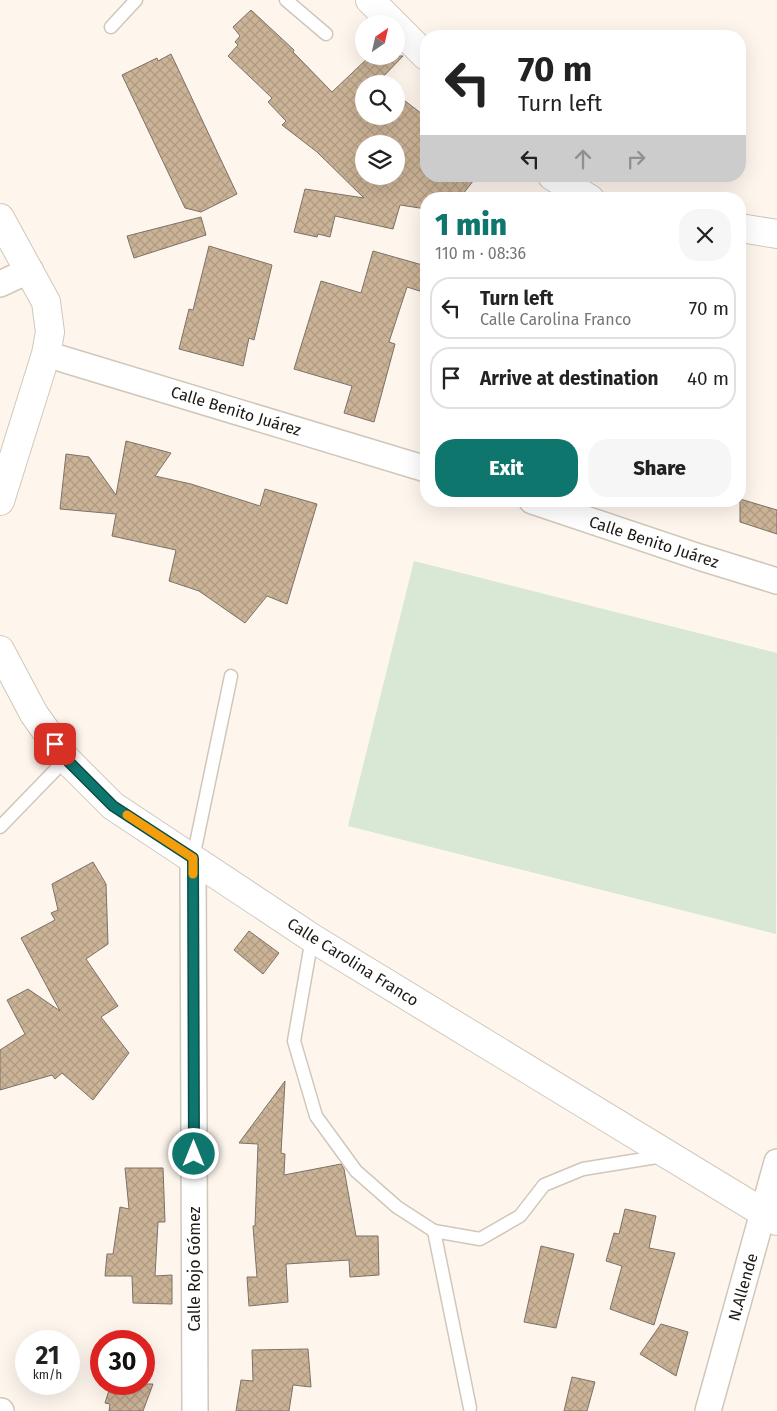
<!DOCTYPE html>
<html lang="en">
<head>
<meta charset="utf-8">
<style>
	body { margin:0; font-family:"Fira Sans",sans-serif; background:#f6f6f6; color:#222; height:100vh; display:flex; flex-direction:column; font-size:19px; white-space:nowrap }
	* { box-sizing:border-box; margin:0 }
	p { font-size:16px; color:#767676 }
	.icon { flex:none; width:28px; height:28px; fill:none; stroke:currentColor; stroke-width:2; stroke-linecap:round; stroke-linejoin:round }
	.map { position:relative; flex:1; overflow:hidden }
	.drawer { position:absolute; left:420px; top:192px; width:326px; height:315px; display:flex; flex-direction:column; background:#fff; border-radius:20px; box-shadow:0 5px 20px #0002 }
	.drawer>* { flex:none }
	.banner { position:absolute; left:420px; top:30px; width:326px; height:152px; border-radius:20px; box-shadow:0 5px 20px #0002; background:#fff; color:#222; overflow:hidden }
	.needle { width:32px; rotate:34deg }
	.tools { position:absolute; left:355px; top:15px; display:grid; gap:10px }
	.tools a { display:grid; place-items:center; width:50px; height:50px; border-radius:50%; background:#fff; box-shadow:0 5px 20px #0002; font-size:25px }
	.speed { position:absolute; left:15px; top:1330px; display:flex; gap:10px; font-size:25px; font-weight:700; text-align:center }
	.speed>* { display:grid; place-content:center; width:65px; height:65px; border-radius:50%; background:#fff; box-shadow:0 5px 20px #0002; line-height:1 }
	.speed small { font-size:12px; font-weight:400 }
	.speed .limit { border:8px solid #d22; background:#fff; color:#111 }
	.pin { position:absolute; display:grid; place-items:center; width:42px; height:42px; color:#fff; margin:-21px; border-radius:10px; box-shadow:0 2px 8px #0006 }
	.me { position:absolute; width:55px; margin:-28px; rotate:0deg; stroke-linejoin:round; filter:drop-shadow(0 0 4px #0008) }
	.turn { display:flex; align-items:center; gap:18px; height:105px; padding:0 15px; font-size:22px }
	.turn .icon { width:65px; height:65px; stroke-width:2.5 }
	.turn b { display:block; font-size:35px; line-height:42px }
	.lanes { display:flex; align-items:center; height:48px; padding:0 15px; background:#0003; justify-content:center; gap:25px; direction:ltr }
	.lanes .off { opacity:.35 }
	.round { display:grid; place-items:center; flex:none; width:52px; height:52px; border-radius:20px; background:#f6f6f6 }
	.overview { display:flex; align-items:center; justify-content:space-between; height:85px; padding:0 15px }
	h1 { font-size:30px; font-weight:800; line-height:38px; color:#0f766e }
	.button { display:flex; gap:10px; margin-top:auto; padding:10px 15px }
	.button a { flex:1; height:58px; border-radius:20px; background:#0f766e; color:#fff; font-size:20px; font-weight:800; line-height:58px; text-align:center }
	.button a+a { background:#f6f6f6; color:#222 }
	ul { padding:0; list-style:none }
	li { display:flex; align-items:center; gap:15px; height:62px; margin:0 10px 8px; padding:0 5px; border:2px solid #e0e0e0; border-radius:20px }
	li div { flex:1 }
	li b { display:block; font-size:19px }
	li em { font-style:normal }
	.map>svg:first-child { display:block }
	.pitch { fill:#d8e8d5 }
	.building { fill:url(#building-cross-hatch); stroke:#7b7268; fill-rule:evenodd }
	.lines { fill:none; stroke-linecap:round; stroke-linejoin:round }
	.lane-casing { stroke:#d0c7bb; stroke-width:15 }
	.street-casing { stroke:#d0c7bb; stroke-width:28 }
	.secondary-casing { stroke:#d0c7bb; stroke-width:30 }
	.lane { stroke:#fff; stroke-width:12 }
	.street { stroke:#fff; stroke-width:25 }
	.secondary { stroke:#fff; stroke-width:28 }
	.route-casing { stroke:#0a4d48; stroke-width:12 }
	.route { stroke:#0f766e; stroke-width:9 }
	.slow { stroke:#f59e0b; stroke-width:9 }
	.labels { text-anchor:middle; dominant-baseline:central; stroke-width:4.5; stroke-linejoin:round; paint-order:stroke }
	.street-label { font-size:16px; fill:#1c1915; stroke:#fff }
</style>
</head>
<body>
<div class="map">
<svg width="777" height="1411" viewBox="0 0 777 1411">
	<defs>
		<pattern id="building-cross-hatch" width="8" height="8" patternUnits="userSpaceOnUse" patternTransform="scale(1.25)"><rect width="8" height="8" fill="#cbb397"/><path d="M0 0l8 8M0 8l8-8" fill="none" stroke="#ae9981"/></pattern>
	</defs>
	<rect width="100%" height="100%" fill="#fef6ed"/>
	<path class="pitch" d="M414,561l363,92 -1,281 -428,-108z"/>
	<g class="building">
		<path d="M251,10l43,40 -1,2 39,40 38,-36h33l-24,25 3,3h-18v32h32v-22l30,23v59h51l-18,23h-33v10l-26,-4 -7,24 -58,-13 -5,21 -12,-3 -1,3 -23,-5 11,-43 59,9 -47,-46 -35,-27 4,-4 -18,-19 4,-4 -44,-42 10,-11 -3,-3 5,-6 -7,-9zM364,144h32v32h-32z"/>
		<path d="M171,54l66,140 -36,18 -16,-4 -63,-133 35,-17 1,3z"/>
		<path d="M201,217l5,18 -72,23 -7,-22z"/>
		<path d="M209,246l63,19 -18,75 -5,-2 -6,28 -64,-17 10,-40 4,1z"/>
		<path d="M373,251l53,15v27l-19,-6 -18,55 6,2 -21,78 -30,-9 8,-27 -58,-17 27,-88 40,12z"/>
		<path d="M126,441l45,12 -16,23 36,8 69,22 5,-17 52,15 -30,100 -20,-8 -22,27 -46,-32 -30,-10 7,-31 -64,-14 4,-22 -56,-5 6,-55 23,3 27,38z"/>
		<path d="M740,499l37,11v24l-37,-12z"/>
		<path d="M93,862l13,22 2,60 -22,15 32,47 -17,11 28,36 -36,47 -31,-27 -7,6 -3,-4 -52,15v-40l25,-16 -18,-34 21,-11 32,22 -39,-73 34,-18 -4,-7 7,-3 -6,-26z"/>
		<path d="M249,931l30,22 -16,21 -29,-24z"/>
		<path d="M285,1081l-4,72 4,1 -1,21 57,-11 3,5 12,67h22l1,39 -29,2 -1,-17 -63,4 2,38 -39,4 -2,-29h10l-4,-51h2l3,-82 -19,-1z"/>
		<path d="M125,1168h38l2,54h-7l-3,54 17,-1v29l-39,-1 -1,-27h-27l2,-22h6l7,-47 9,2z"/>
		<path d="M625,1209l31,7 -7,32 26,5 -21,72 -44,-16 12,-43 -16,-5 8,-28 5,1z"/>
		<path d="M541,1246l33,8 -18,74 -32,-6z"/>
		<path d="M661,1324l27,8 -12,44 -36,-22z"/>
		<path d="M308,1349l3,38 -18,-2 -4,26h-53l5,-31 12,1 -1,-31z"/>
		<path d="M572,1377l23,5 -8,29h-23z"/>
		<path d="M111,1384h42l-10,27h-34l1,-7 -5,-1z"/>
	</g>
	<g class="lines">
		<g class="lane-casing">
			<g id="lane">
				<path d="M286,0l40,34"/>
				<path d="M111,27l25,-27"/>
				<path d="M0,827l66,-68"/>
				<path d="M193,858l38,-182"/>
				<path d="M312,938l-18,103 22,75 40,55 41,36 37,24 46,8 40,-23 24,-31 39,-16 80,-13"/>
				<path d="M434,1231l36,177"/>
			</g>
		</g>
		<g class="street-casing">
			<g id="street">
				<path d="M0,284l30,-14"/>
				<path d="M46,354l380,115"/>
				<path d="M532,501l167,56 78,24"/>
				<path d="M193,858l2,553"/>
				<path d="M0,1411h1"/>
				<path d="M708,1411l69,-249"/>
			</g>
		</g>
		<g class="secondary-casing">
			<g id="secondary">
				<path d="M370,0l24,24"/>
				<path d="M396,26l30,30"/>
				<path d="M552,176l38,23"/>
				<path d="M0,218l46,84 4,30 -4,22 -46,147"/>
				<path d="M740,228l37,6"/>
				<path d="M0,650l34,64 32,45 47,47 199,132 465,283"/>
			</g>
		</g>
		<use href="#lane" class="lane"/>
		<use href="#street" class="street"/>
		<use href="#secondary" class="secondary"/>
	</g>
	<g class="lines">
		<g class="route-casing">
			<path id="route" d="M55,744l11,15 47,47 80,52 1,296"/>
		</g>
		<use href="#route" class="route"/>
		<path class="slow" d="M127,815l66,43v16"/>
	</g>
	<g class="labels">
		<g class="street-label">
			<text transform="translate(236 411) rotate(17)">Calle Benito Juárez</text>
			<text transform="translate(654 542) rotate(18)">Calle Benito Juárez</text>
			<text transform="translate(353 962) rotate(32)">Calle Carolina Franco</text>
			<text transform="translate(194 1269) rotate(-90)">Calle Rojo Gómez</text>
			<text transform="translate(743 1287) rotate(-74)">N.Allende</text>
		</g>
	</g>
</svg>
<div class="tools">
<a><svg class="needle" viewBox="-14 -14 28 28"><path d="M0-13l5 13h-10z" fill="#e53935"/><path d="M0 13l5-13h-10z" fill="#767676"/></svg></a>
<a><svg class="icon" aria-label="search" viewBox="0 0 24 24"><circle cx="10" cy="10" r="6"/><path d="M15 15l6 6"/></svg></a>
<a><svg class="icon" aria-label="layers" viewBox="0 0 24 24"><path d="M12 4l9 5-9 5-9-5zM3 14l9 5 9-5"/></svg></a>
</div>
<div class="speed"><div>21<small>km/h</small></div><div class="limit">30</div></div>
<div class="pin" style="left:55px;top:744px;background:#d93025"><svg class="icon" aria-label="arrive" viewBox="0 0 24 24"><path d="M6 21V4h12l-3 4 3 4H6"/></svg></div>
<svg class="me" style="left:194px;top:1154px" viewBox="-20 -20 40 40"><circle r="17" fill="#0f766e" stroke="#fff" stroke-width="3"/><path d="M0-11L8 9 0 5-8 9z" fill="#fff"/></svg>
<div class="banner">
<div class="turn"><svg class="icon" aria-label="left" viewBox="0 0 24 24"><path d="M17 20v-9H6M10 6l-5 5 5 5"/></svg><div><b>70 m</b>Turn left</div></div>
<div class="lanes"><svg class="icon" aria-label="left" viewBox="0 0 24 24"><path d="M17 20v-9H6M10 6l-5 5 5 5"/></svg><svg class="icon off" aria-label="ahead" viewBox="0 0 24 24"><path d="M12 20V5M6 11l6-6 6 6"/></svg><svg class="icon off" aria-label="right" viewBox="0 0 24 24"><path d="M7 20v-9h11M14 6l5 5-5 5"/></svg></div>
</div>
<section class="drawer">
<div class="overview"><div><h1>1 min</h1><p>110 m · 08:36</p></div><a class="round"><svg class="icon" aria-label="close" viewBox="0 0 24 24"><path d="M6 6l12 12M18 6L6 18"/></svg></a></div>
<ul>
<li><svg class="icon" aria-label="left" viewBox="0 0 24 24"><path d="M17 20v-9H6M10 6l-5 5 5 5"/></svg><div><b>Turn left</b><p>Calle Carolina Franco</p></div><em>70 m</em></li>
<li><svg class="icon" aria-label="arrive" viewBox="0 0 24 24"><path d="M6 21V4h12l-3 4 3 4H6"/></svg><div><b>Arrive at destination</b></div><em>40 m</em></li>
</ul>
<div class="button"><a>Exit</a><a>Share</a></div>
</section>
</div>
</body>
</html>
